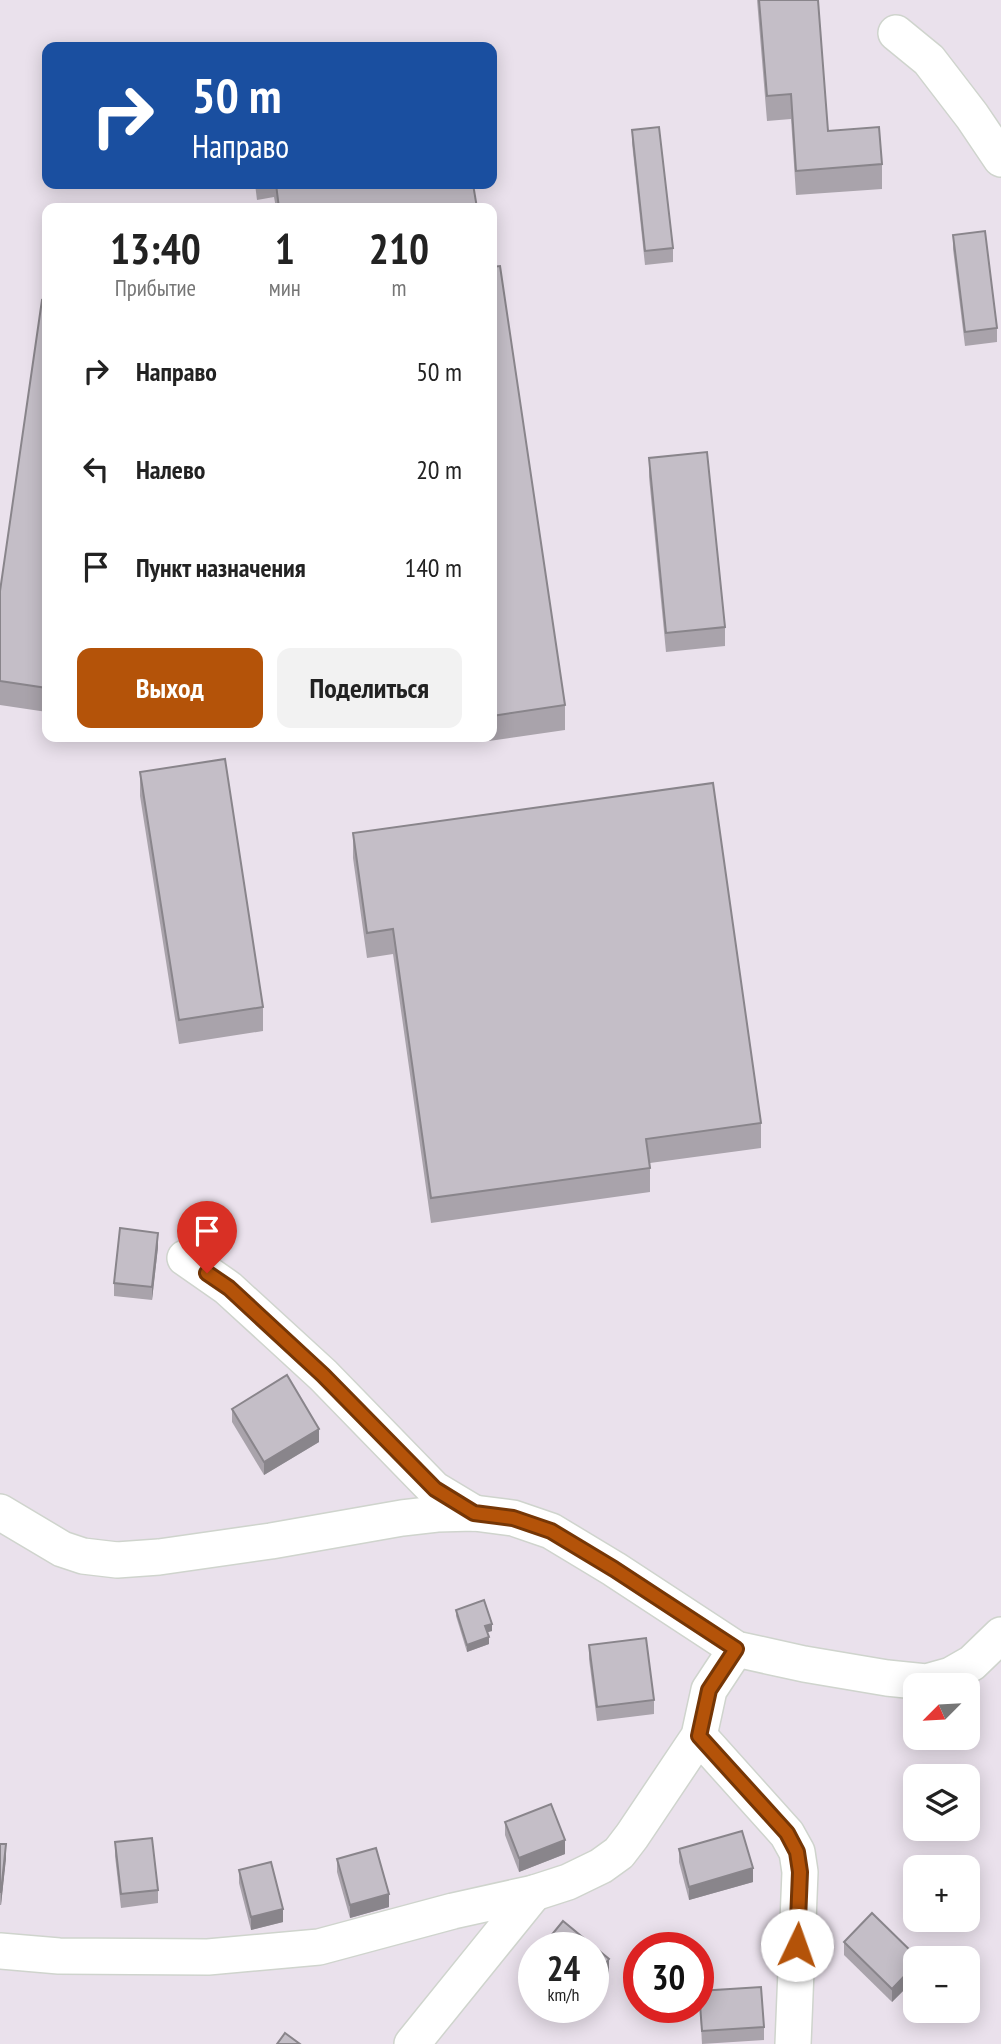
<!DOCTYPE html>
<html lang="ru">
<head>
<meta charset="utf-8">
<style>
	body { margin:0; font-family:"PT Sans Narrow",sans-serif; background:#f2f2f2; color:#222; height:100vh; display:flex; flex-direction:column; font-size:26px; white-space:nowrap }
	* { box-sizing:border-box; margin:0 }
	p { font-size:23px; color:#767676 }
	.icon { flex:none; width:38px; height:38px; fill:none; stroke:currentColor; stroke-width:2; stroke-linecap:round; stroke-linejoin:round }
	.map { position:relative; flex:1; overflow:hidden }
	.details { position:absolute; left:42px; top:203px; width:455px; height:539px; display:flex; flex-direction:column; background:#fff; border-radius:14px; box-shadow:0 4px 18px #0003 }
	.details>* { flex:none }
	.hud { position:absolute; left:42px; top:42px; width:455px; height:147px; border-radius:14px; box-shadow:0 4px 18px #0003; background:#1a4fa0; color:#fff; overflow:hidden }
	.needle { width:46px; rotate:246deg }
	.buttons { position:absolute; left:903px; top:1673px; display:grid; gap:14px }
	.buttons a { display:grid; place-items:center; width:77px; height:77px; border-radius:14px; background:#fff; box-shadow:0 4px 18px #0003; font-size:35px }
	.speed { position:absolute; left:518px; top:1932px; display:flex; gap:14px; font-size:35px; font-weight:700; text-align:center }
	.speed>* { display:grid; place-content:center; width:91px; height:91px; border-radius:50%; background:#fff; box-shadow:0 4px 18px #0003; line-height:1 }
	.speed small { font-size:18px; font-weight:400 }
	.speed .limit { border:10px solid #d22; background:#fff; color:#111 }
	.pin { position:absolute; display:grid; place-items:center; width:60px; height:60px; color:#fff; margin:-72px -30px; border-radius:50% 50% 50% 0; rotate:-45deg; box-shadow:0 0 7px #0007 }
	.pin .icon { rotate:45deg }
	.me { position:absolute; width:77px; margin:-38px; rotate:3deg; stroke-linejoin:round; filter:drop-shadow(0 0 5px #0008) }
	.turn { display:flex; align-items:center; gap:24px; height:147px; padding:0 35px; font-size:32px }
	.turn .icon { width:91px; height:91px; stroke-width:2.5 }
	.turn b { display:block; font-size:49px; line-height:60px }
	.eta { display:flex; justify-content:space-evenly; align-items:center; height:119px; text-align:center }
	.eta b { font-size:42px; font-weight:600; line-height:49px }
	.primary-button { display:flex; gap:14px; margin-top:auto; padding:14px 35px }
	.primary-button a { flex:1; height:80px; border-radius:14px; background:#b45309; color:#fff; font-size:28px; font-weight:600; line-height:80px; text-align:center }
	.primary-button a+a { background:#f2f2f2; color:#222 }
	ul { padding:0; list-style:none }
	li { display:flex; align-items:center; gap:21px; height:98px; padding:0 35px }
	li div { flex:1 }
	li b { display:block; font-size:26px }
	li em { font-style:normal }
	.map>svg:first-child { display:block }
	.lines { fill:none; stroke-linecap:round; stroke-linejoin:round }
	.minor-casing { stroke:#cfd4cd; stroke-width:38 }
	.minor { stroke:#fff; stroke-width:35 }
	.wall { fill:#a9a3ab }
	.shaded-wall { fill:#89858b }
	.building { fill:#c4bec7; stroke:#89858b; stroke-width:2 }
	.route-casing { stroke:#753606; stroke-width:18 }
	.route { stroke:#b45309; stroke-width:12 }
</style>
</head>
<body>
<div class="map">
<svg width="1001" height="2044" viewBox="0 0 1001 2044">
	<rect width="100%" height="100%" fill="#eae1ec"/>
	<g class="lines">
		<g class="minor-casing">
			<g id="minor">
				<path d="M896,33l33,27 43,56 29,43"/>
				<path d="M185,1258l43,30 95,87 111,114 40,24"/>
				<path d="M0,1512l62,37 21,7 34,4 42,-3 112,-16 131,-23 35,-4 37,-1 39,5 38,13 63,38 122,80 68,15 83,14 39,4 25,-7 21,-12 29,-28"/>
				<path d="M699,1736l88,98 10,18 3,20 -7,172"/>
				<path d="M0,1951l59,5 149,1 111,-10 134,-36 81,-18 34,-11 33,-16 18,-13 13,-17 67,-100 10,-46 27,-41"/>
				<path d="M412,2044l122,-151"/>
			</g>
		</g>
		<use href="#minor" class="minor"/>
	</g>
	<g class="wall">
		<path d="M757,0h61l10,131 54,33v25l-86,6 -5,-76 -24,2z"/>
		<path d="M632,130l41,118v14l-28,3 -13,-122z"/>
		<path d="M255,184h218l4,24h-201l-2,-11 -17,3z"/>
		<path d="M953,235l44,93v14l-32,4 -12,-97z"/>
		<path d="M492,267l73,438v25l-76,11 -1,-4h4z"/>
		<path d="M47,301v411l-47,-7v-114z"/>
		<path d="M649,458l76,169v19l-59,6 -17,-175z"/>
		<path d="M140,772l123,235v24l-84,13 -39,-248z"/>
		<path d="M353,833l408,290v25l-111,15v29l-219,31 -38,-269 -26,4 -14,-100z"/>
		<path d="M158,1247l-6,53 -38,-4v-13z"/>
		<path d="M232,1409l87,33 -55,33 -32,-53z"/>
		<path d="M456,1610l36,21 -5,1 2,12 -22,8 -11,-36z"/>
		<path d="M589,1645l65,55v14l-57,7 -8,-62z"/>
		<path d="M505,1822l60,32 -46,18 -14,-37z"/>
		<path d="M115,1842l43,48v13l-37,5 -6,-52z"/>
		<path d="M0,1844l6,14 -5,47h-1z"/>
		<path d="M679,1849l74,33 -64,18 -10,-38z"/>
		<path d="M337,1859l52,48 -39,11 -13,-46z"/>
		<path d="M239,1870l44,52 -32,8 -12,-47z"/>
		<path d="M844,1942l71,16v21l-23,23 -48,-47z"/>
		<path d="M699,1991l65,36v13l-62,4z"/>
	</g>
	<g class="shaded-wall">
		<path d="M158,1233v14l-6,53v-13z"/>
		<path d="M319,1429v13l-55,33v-13z"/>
		<path d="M492,1624v7l-7,2v-7z"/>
		<path d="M489,1637v7l-22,8v-7z"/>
		<path d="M565,1840v14l-46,18v-14z"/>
		<path d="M6,1844v14l-5,47v-13z"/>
		<path d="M753,1868v14l-64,18v-13z"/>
		<path d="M389,1894v13l-39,11v-13z"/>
		<path d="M283,1909v13l-32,8v-13z"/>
		<path d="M609,1959v14l-16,19v-13z"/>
		<path d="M915,1965v14l-23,23v-13z"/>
	</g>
	<g class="building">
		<path d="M759,0h59l10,131 51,-4 3,37 -86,7 -5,-77 -24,2z"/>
		<path d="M659,127l14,121 -28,3 -13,-121z"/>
		<path d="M276,184h197l4,24h-198z"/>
		<path d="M985,231l12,97 -32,4 -12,-97z"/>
		<path d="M500,266l65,439 -73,11v-449z"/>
		<path d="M42,300l5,1v387l-47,-7v-90z"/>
		<path d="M707,452l18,175 -59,6 -17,-175z"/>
		<path d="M225,759l38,248 -84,13 -39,-248z"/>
		<path d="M713,783l48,340 -115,16 4,29 -219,30 -38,-269 -26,4 -14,-100z"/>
		<path d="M120,1228l38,5 -6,54 -38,-4z"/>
		<path d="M287,1375l32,54 -55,33 -32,-53z"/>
		<path d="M484,1600l8,24 -7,2 4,11 -22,8 -11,-35z"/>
		<path d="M646,1638l8,62 -57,7 -8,-62z"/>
		<path d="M551,1804l14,36 -46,18 -14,-36z"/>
		<path d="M742,1831l11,37 -64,19 -10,-38z"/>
		<path d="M152,1838l6,52 -37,4 -6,-52z"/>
		<path d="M0,1844h6l-5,48h-1z"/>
		<path d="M376,1848l13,46 -39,11 -13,-46z"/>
		<path d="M271,1862l12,47 -32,8 -12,-47z"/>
		<path d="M872,1913l46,45h-3v7l-23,24 -48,-47z"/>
		<path d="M563,1921l46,38 -16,20v-31h-52z"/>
		<path d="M761,1987l3,40 -62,4 -3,-40z"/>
		<path d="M285,2033l15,11h-23z"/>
	</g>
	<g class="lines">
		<g class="route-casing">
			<path id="route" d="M207,1273l22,15 94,87 112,114 39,24 39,5 38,13 63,38 122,80 -27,41 -10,46 88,97 10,19 3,20 -3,73"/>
		</g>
		<use href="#route" class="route"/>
	</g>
</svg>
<div class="buttons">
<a><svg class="needle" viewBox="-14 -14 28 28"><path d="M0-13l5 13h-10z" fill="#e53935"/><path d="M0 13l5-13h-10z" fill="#767676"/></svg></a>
<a><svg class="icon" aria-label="layers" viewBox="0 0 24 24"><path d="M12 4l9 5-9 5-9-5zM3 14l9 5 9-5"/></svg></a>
<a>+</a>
<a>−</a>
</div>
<div class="speed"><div>24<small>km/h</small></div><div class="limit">30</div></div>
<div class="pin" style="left:207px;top:1273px;background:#d93025"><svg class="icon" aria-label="arrive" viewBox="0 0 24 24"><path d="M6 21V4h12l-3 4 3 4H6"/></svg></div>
<svg class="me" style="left:797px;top:1945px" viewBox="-20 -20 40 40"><circle r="19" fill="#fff"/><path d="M0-13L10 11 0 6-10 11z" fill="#b45309"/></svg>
<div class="hud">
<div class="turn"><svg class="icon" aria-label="right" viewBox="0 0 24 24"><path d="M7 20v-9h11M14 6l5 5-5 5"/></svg><div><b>50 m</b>Направо</div></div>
</div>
<section class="details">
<div class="eta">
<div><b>13:40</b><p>Прибытие</p></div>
<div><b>1</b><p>мин</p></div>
<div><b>210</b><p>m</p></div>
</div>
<ul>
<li><svg class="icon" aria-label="right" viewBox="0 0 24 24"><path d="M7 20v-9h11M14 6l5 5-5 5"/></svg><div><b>Направо</b></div><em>50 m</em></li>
<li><svg class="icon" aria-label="left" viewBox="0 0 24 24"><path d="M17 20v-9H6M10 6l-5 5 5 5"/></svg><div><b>Налево</b></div><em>20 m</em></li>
<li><svg class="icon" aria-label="arrive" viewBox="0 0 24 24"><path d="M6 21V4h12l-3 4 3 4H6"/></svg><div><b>Пункт назначения</b></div><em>140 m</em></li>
</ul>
<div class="primary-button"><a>Выход</a><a>Поделиться</a></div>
</section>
</div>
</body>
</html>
